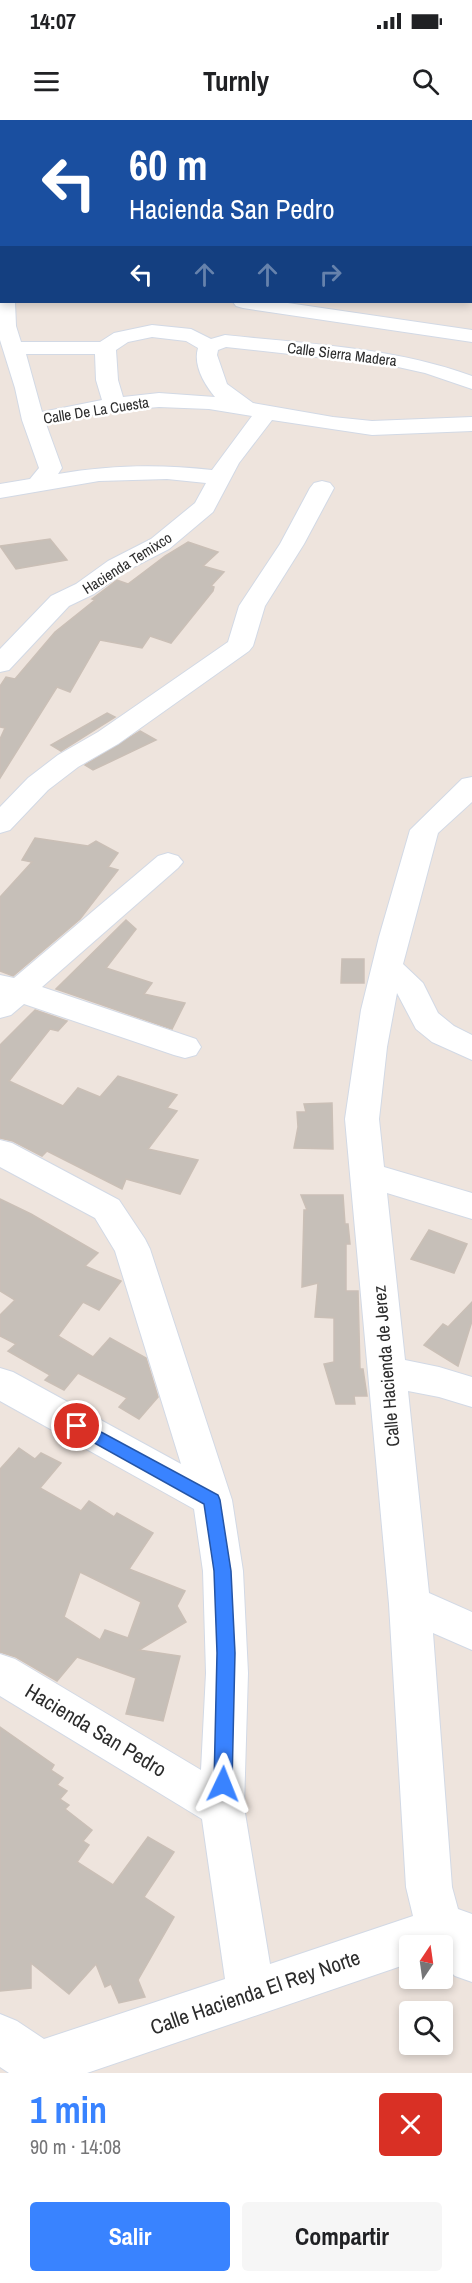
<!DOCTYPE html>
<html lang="es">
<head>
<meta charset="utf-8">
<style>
	body { margin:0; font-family:"Archivo Narrow",sans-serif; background:#f6f6f6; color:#202124; height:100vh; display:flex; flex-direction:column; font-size:22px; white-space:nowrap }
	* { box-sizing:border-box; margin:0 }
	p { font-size:20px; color:#757577 }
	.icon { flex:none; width:33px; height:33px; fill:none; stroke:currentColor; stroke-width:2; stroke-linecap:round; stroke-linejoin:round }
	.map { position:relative; height:1953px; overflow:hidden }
	.panel { display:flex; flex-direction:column; background:#fff; flex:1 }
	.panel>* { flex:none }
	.banner { position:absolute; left:0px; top:0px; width:472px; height:183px; box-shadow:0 3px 9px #0003; background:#1a4fa0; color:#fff; overflow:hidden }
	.needle { width:39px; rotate:13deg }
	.tools { position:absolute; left:399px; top:1815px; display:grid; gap:12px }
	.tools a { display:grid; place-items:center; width:54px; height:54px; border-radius:6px; background:#fff; box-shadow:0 3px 9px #0003; font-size:30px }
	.pin { position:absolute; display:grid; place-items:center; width:51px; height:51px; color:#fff; margin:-26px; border:3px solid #fff; border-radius:50%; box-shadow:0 2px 6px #0007 }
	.me { position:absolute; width:66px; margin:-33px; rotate:2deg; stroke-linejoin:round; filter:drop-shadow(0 0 4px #0008) }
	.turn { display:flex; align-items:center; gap:21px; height:126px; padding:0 30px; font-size:27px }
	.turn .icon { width:78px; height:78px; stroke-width:2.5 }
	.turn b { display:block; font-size:42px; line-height:51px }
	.lanes { display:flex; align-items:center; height:57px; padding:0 30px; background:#0003; justify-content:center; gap:30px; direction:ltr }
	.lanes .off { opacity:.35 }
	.round { display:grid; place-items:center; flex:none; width:63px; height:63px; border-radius:6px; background:#f6f6f6 }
	.head { display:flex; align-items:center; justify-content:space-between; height:102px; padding:0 30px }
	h1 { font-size:36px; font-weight:800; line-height:45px; color:#3983ff }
	.cta { display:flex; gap:12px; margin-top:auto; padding:12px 30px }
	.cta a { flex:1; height:69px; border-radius:6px; background:#3983ff; color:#fff; font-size:24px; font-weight:800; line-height:69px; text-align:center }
	.cta a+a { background:#f6f6f6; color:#202124 }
	.status { display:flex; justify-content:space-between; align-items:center; height:42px; padding:0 30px; background:#fff; direction:ltr }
	.status svg { height:16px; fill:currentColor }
	header { display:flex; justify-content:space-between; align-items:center; height:78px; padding:0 30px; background:#fff; font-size:27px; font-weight:800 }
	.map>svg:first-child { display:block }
	.building { fill:#c6bfb8; stroke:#cabfb6; stroke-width:1.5; fill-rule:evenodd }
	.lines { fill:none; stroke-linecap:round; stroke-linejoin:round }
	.minor-casing { stroke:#d2d9e5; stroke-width:2 }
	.minor { fill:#fff; fill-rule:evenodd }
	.route { fill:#3983ff; stroke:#2555a6; stroke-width:1.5 }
	.labels { text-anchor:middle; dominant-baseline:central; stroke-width:5; stroke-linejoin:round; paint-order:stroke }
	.far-street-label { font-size:15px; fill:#2c2c2c; stroke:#fff }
	.street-label { font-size:18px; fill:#2c2c2c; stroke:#fff }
	.near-street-label { font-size:21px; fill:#2c2c2c; stroke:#fff }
</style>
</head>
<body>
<div class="status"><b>14:07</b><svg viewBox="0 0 49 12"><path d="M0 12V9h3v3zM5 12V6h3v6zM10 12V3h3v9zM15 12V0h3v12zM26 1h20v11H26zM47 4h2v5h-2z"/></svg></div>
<header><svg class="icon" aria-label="menu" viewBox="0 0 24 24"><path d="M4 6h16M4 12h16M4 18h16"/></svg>Turnly<svg class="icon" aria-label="search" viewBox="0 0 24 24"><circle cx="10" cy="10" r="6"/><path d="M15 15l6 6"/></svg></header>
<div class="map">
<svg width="472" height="1953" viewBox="0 0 472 1953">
	<rect width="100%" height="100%" fill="#eee4dd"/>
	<g class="building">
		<path d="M50,419l17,21 -51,9 -16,-23z"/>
		<path d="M188,422l30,10 -15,14 21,6 -13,14 3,1 -1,4 -42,52 -21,-7 -8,12 -42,-8 -30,52 -13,-5 -57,91v-39l5,-11 -5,-1v-41l6,-9 9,2 40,-47 40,-32 -3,-1 8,-6 17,-13 11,4 37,-28z"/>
		<path d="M107,593l8,4 -54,34 -10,-6z"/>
		<path d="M140,611l16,9 -63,30 -8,-5z"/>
		<path d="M35,718l53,8 8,-5 22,12 -10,14 10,3 -38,49 -67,57 -13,-5v-74l32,-35 -10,-2z"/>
		<path d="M126,800l10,9 -30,39 46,15 -8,11 41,9 -13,26 -116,-40z"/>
		<path d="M342,839h22v24h-23z"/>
		<path d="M35,890l32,11 -9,10 -8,-2 -41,52 54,25 15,-18 22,9 18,-21 59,19 -10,13 10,3 -29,38 50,11 -18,34 -54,-15 -4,10 -75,-38 -5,5 -29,-15 -13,-3v-93z"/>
		<path d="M332,983l1,46 -39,-1 4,-21 -1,-15h9l-2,-8z"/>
		<path d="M301,1075h42l2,29h3l2,20h-4v47h12l2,78h3l4,27h-13l1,8h-19l-12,-40 10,-2v-44l-19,-1 3,-34 -16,4 2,-77h3z"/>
		<path d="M0,1079l31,15 67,39 -13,13 36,15 -22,29 -16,-8 -25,34 35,21 17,-19 36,20 12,39 -19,22 -20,-12 8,-9 -49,-25 -14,17 -19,-10 5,-5 -42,-24 8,-7 -16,-8v-21l15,-15 -15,-9z"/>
		<path d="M429,1110l38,14 -13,29 -43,-14z"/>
		<path d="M472,1182v19l-14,45 -34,-21 19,-21 5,3z"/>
		<path d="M19,1328l16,11 6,-6 20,10 -21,25 41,23 8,-10 25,16 3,-4 36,20 -24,36 56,22 -8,15 9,16 -47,28 41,6 -17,65 -37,-7 10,-36 -59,-21 -20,24 -41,-24 -16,-5v-183zM80,1452l61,30 -13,36 -23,-8 -5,10 -36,-23z"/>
		<path d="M0,1607l54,38 -3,5 12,8 -6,7 10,6 -7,8 9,6 -4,4 27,21 -9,11 6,4 -12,17 36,23 35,-48 26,15 -30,45 30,20 -36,63 7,17 -26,6 -8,-19 -6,3 -9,-23 -27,30 -38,-31v25l-31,3z"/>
	</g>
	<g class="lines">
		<g class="minor-casing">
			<g id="minor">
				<path d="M0,177l2,5h13l1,24 5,16h79l14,-9 38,-8 39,4 20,10 14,-4c83,9 168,12 247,41v13l-47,-16 -36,-8 -163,-18 -8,3 -1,5 10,29 26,19 80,14 39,4 100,-4v14l-100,4 -100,-15 -33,43 -26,49 -44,37 -43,22 -32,23 -25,12 -60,64 -9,2v-23l51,-53 25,-12 32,-23 43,-22 44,-36 11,-20 -39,-4 -68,2 -99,17v-14l30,-5 9,-11 -17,-48 -7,-32 -15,-48zM152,217l34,4 12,7c-5,17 6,36 17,49l-56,-4 -36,4 -5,-17 -2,-30 12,-8zM26,234h69l1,26 6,20 -60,12zM159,287l50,2 43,7 -40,54c-52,-6 -102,-5 -154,4l4,-6 -16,-44 66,-13z"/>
				<path d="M233,182h48l191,28v12l-229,-34 -7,-2z"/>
				<path d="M322,361l8,2 4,5 -30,56 -39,62 -12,40 -4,5 -131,93 -40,23 -30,23 -38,40 -10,3v-26l28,-29 30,-23 40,-23 130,-90 11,-36 41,-62 30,-56 4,-5z"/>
				<path d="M472,657v25l-34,31 -35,131 20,19 15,30 16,13 18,9v25l-40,-18 -16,-13 -19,-36 -10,54 -8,72 5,48 88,26v26l-85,-26 18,167 34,7 33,10v30l-33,-10 -31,-6 21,202 43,19v38l-39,-17 19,254 6,22 14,5v68l-17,-6 -13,-12v-18h-32v17l-323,110h-78l-9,-6v-53l17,7 27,18 181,-60 -23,-160 -202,-123v-42l15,5 186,111 5,-97 -3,-102 -9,-62 -194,-108v-33l13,4 168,92 -66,-213 -20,-33 -95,-51v-27l12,3 107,57 26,39 5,10 82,251 11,71 5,102 -4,134 26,157 143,-48 -7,-29 -17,-283 -44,-485 16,-109 18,-73 31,-107 52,-51z"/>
				<path d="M168,733l10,3 5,6 -5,6 -136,119 154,52 5,8 -5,8 -11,3 -11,-3 -150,-51 -13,11 -11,3v-43l14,3 144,-122z"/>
			</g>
		</g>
		<use href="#minor" class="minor"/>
	</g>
	<path class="route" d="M77,1299l141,76 2,5 11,71 4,82 -3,131 -3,6 -6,3 -6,-3 -3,-6 3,-131 -3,-82 -10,-67 -133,-74 -2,-4 2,-5z"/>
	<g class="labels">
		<g class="far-street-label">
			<text transform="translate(342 234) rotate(7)">Calle Sierra Madera</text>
			<text transform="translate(96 290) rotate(-9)">Calle De La Cuesta</text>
			<text transform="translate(127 443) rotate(-32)">Hacienda Temixco</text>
		</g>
		<g class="street-label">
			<text transform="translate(386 1246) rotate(-95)">Calle Hacienda de Jerez</text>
		</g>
		<g class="near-street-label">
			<text transform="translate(96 1610) rotate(31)">Hacienda San Pedro</text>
			<text transform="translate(255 1872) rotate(-19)">Calle Hacienda El Rey Norte</text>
		</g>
	</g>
</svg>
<div class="tools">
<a><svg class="needle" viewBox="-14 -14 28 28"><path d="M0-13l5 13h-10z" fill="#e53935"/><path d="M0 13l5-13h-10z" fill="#757577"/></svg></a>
<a><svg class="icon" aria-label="search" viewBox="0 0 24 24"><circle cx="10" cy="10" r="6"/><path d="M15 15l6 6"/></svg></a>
</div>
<div class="pin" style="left:77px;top:1306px;background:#d93025"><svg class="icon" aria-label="arrive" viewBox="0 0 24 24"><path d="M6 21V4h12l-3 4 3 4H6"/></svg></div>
<svg class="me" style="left:223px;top:1664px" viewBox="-20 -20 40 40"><path d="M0-17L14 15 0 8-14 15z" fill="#3983ff" stroke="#fff" stroke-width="4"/></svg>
<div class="banner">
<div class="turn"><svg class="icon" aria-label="left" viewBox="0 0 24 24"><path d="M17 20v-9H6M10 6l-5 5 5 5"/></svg><div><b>60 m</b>Hacienda San Pedro</div></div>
<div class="lanes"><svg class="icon" aria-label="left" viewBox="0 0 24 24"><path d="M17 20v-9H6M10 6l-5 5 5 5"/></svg><svg class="icon off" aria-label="ahead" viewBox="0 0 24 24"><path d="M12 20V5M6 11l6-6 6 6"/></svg><svg class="icon off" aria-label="ahead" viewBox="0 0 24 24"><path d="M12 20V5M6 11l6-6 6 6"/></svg><svg class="icon off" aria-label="right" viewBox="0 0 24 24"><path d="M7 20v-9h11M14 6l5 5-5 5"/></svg></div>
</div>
</div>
<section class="panel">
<div class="head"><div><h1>1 min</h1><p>90 m · 14:08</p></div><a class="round" style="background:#d93025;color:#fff"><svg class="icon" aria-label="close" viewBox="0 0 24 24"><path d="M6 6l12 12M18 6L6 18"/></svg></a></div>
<div class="cta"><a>Salir</a><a>Compartir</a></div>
</section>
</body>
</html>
